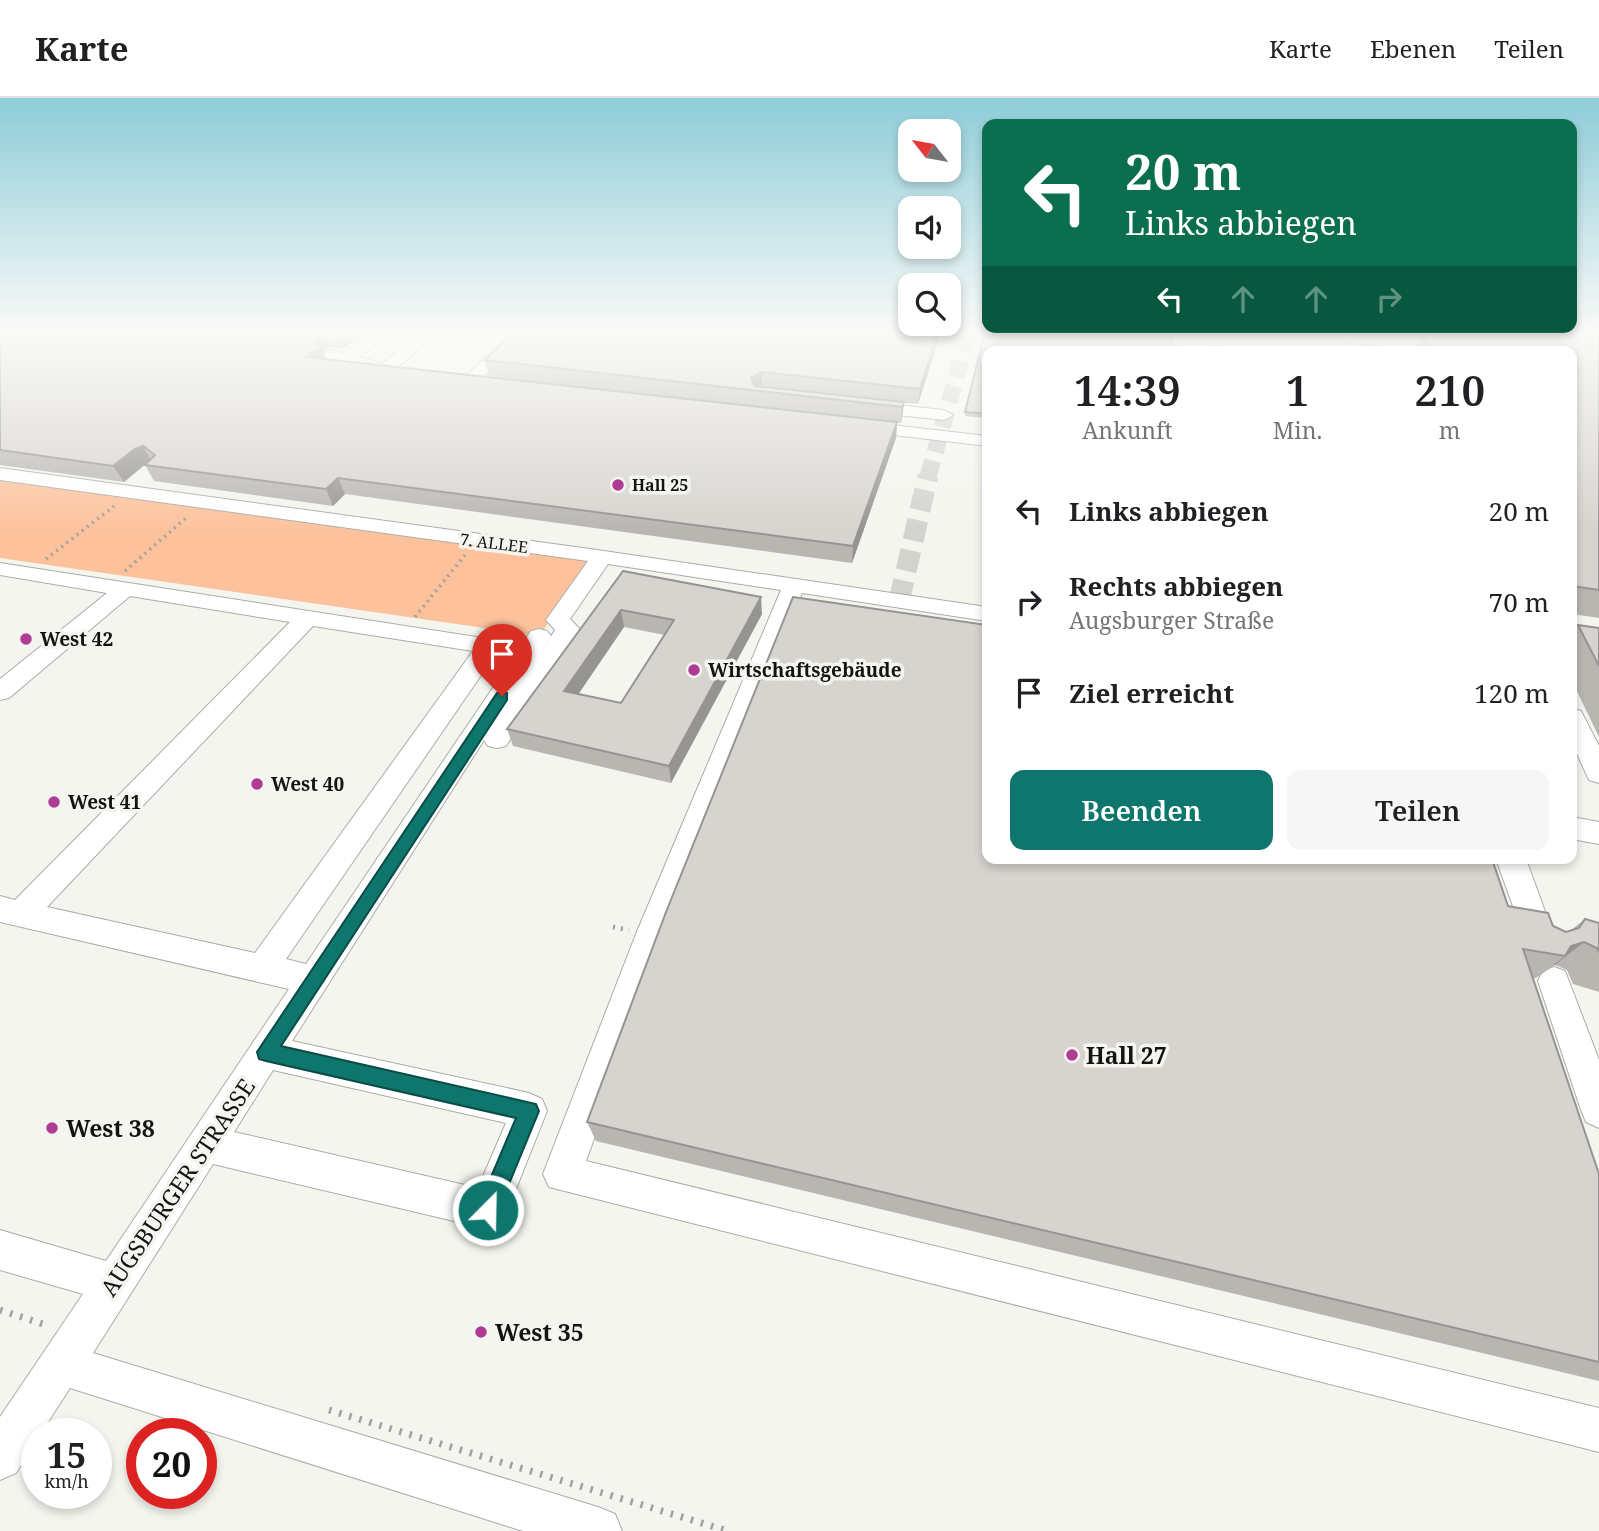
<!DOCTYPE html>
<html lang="de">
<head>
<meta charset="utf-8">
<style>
	body { margin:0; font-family:"Noto Serif",serif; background:#f6f6f6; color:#202124; height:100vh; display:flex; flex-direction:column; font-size:26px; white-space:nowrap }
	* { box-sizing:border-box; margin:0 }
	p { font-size:23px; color:#757577 }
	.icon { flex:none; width:38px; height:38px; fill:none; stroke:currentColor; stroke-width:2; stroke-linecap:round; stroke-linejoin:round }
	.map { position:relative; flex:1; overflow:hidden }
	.side { position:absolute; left:982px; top:248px; width:595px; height:518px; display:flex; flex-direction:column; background:#fff; border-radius:14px; box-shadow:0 4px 10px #0003 }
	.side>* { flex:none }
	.guide { position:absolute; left:982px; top:21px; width:595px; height:214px; border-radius:14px; box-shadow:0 4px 10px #0003; background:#0b6e4f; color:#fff; overflow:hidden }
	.needle { width:46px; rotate:301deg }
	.tools { position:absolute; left:898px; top:21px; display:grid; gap:14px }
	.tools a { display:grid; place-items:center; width:63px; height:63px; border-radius:14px; background:#fff; box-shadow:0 4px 10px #0003; font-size:35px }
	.speed { position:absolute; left:21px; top:1320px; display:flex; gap:14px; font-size:35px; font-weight:700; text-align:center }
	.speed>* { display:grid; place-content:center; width:91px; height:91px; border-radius:50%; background:#fff; box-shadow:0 4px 10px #0003; line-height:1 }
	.speed small { font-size:18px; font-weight:400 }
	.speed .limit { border:10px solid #d22; background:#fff; color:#111 }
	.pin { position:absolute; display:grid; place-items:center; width:60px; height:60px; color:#fff; margin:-72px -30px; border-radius:50% 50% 50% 0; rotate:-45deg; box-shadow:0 0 7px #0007 }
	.pin .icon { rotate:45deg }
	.me { position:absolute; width:77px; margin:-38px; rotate:23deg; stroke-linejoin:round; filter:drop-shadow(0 0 5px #0008) }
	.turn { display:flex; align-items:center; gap:24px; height:147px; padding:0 28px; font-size:32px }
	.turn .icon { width:91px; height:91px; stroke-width:2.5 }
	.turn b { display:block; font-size:49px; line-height:60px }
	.lanes { display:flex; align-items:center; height:66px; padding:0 28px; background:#0003; justify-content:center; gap:35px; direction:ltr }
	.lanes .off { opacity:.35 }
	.eta { display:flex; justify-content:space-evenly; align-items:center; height:119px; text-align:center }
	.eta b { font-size:42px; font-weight:600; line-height:49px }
	.action { display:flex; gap:14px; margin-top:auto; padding:14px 28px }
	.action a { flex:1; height:80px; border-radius:14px; background:#0f766e; color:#fff; font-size:28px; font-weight:600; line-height:80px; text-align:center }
	.action a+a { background:#f6f6f6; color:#202124 }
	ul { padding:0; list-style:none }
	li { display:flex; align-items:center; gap:21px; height:91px; padding:0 28px }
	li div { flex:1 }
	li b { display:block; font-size:26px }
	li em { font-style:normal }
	header { display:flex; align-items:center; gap:42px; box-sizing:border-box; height:98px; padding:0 35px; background:#fff; border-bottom:2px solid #e0e0e0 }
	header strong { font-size:33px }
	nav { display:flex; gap:38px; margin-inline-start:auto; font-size:24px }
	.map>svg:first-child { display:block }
	.green { fill:#fdc29c }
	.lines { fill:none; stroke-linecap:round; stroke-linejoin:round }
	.minor-tunnel-far1 { stroke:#d3d3ce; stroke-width:17; stroke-dasharray:17 9; stroke-linecap:butt }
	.minor-tunnel { stroke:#d3d3ce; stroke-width:21; stroke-dasharray:21 10; stroke-linecap:butt }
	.minor-casing { stroke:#acaca7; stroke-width:2 }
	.path-far2 { stroke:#a1a19d; stroke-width:3.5; stroke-dasharray:2 4.5; stroke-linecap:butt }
	.path-far1 { stroke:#a1a19d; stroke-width:5; stroke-dasharray:2 6; stroke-linecap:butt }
	.path { stroke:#a1a19d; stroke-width:7; stroke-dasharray:2.5 8; stroke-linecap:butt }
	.minor { fill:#fff; fill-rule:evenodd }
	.wall { fill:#b9b6b2; fill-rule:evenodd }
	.shaded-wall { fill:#969491 }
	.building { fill:#d7d4cf; stroke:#969491; stroke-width:2; fill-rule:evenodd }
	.route { fill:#0f766e; stroke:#0a4d48; stroke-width:2 }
	.poi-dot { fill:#af3b94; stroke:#f5f5ef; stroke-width:2.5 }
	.labels { text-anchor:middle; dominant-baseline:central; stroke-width:7; stroke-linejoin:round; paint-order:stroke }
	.far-poi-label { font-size:16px; font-weight:bold; fill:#131311; stroke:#f5f5ef; text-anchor:start }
	.far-street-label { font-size:16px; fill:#131311; stroke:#f5f5ef }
	.poi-label { font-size:19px; font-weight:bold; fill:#131311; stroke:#f5f5ef; text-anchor:start }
	.near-poi-label { font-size:23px; font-weight:bold; fill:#131311; stroke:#f5f5ef; text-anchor:start }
	.near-street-label { font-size:23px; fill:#131311; stroke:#f5f5ef }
</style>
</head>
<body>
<header>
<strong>Karte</strong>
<nav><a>Karte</a><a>Ebenen</a><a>Teilen</a></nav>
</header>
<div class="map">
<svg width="1599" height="1433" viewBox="0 0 1599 1433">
	<rect width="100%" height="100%" fill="#f5f5ef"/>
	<path class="green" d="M0,376l597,82 -58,80 -539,-78z"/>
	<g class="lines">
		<path class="minor-tunnel-far1" d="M928,379l41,-145"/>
		<path class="minor-tunnel" d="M899,503l29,-125"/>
		<g class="minor-casing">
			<g id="minor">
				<path d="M374,234h17l-31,25 22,7 39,-32h17l-41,36 11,5c-11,11 -67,-10 -85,-15l-2,-3 8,-5 16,3z"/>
				<path d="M513,234h16l-53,52h-12l-2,-3 2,-3z"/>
				<path d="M1280,234h54l110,9 8,5 -8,5 -156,-14z"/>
				<path d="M867,304l77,8 9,5 -9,5 -83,-9 -3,-4 3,-4z"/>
				<path d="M857,323l130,15v10l-136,-16 -3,-4z"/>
				<path d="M0,370l597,82 390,57v14l-185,-28 -134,341 -82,227 1013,247v44l-1050,-265 -6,-13 93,-240 145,-344 -173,-26 -38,55 10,10 -74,117 -9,2 -9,-2 -4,-6 -192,301 237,52 13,6 5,12 -45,113 -14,5 -275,-65 -120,189 505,154 17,7 7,17h-99l-453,-143 -29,45h-4v7l-21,33 -16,7v-63l83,-123 -83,-24v-40l106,31 183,-272 -289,-67v-26l15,4 275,-278 -160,-26 -121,102 -9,2v-21l107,-86 -107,-18v-12l522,81 9,-13 8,-2 8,2 4,5 -9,15 13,-21 -9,-10 42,-59 -588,-81zM313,528l160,25 -218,302 -208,-46zM495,557l18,3 -207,306 -20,-5zM273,972l233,53 -28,65 -244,-56z"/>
				<path d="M1572,610l9,3 18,35v37l-10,-3 -17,-37z"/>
				<path d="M1572,719l27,5v22l-27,-5z"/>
				<path d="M1496,761h30l29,80 -5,9 -11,4 -11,-4z"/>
				<path d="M1554,869l11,4 34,89v68l-13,-6 -5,-12 -43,-129 5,-10z"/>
			</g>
		</g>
		<g class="path-far2">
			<path d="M46,461l68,-53"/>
			<path d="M125,473l62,-54"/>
			<path d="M415,519l50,-62"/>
		</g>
		<path class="path-far1" d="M613,829l16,3"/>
		<g class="path">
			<path d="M0,1212l49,16"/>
			<path d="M329,1312l399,121"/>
		</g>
		<use href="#minor" class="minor"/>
	</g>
	<g class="wall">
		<path d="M0,234h366l-23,17 -14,-2 -6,4 3,8 382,42 -219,-25 -4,-16 456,-28 -23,72 -14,-1 -2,15 -1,5h-4l-1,15 -44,125 -507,-69 -12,12 -179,-25 -9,-16 -21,17 -124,-17z"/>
		<path d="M985,234h186l1,14 39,3 2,-3 28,3v3h-254v66l-22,-2z"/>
		<path d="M1404,234h195v286l-27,-4v-262h-158l7,-16 -15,-1z"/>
		<path d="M623,473l139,43 -91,169 -158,-37 -6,-17zM624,529l41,8 -44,68 -43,-9z"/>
		<path d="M1578,527l21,3v109l-27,-56v-48z"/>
		<path d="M1508,808l58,26 5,-2 14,-11 14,4v69l-26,-8 -6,-14 -12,-5 -19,13h-3l66,196v207l-1003,-240 -9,-19z"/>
	</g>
	<g class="shaded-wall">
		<path d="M323,234l6,15 -6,4 4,10 -21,-4 9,-13 -1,-6z"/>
		<path d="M341,234h25l-23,17 -5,-15z"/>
		<path d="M938,234h3l-23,72 2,-15z"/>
		<path d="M762,274v15l-5,4 -6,-13z"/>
		<path d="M904,304l-2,16 -1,5 1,-16z"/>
		<path d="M897,324l-1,16 -44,125 1,-17z"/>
		<path d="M143,348l9,16 -8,3 -20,17 -11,-16 22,-17z"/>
		<path d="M338,380l7,16 -12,12 -7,-17z"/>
		<path d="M761,499l1,17 -91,169 -2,-17z"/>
		<path d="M621,512l3,17 -55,81 -5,-17z"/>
		<path d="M1584,844l-29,23h-2l12,-9 6,-10z"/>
	</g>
	<g class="building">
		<path d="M0,234h176l33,3 5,-3h127l-3,2 -15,-2 -9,6 1,6 6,2 -15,11 591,65 -44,124 -515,-68 -12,11 -181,-24 10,-10 -12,-9 -8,3 -22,17 -113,-16z"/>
		<path d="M514,234h424l-18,57 -158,-17 -11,6 4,8 149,16 -2,5 -417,-47z"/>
		<path d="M985,234h186l1,14 41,4v-4l28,3v3h-254v62l-22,-2z"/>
		<path d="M1426,234h173v258l-27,-4v-234h-140l-10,-18 6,1z"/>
		<path d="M623,473l138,26 -92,169 -162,-37zM621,512l53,10 -53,83 -57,-12z"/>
		<path d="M793,499l194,28v234h505l16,47 40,7 5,13 13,6 13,-4 6,-9 14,4v29l-2,-4 -13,-6 -13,4 -6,10 -42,-7 76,225v188l-1012,-240 79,-210z"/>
		<path d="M1578,527l21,3v38z"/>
	</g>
	<linearGradient id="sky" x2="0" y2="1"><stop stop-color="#8dccd8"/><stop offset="0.54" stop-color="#fafaf8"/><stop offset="1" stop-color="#fafaf8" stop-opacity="0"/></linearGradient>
	<rect width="1599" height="434" fill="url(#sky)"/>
	<path class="route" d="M502,594l5,1v7l-226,346 255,58 3,7 -44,107 -7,3 -8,-3 -3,-8 39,-92 -250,-57 -7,-2 -2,-7 240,-359z"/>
	<g class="poi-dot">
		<circle cx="618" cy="387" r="7"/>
		<circle cx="26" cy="541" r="7"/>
		<circle cx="694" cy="572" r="7"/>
		<circle cx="257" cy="686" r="7"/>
		<circle cx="54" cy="704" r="7"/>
		<circle cx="1072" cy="957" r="7"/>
		<circle cx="52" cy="1030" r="7"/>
		<circle cx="481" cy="1234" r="7"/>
	</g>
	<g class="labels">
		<g class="far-poi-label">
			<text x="632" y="387">Hall 25</text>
		</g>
		<g class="far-street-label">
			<text transform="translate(494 445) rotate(7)">7. ALLEE</text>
		</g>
		<g class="poi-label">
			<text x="40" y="541">West 42</text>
			<text x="708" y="572">Wirtschaftsgebäude</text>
			<text x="271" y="686">West 40</text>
			<text x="68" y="704">West 41</text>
		</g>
		<g class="near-poi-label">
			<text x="1086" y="957">Hall 27</text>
			<text x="66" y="1030">West 38</text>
			<text x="495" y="1234">West 35</text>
		</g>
		<g class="near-street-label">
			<text transform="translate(177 1089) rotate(-56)">AUGSBURGER STRASSE</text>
		</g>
	</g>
</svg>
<div class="tools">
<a><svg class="needle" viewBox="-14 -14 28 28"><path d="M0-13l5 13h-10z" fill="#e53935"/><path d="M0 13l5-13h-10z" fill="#757577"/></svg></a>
<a><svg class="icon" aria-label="sound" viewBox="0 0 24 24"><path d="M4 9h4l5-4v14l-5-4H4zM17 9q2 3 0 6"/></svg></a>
<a><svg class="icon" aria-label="search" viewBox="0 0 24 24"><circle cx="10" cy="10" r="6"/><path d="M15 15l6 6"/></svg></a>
</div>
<div class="speed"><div>15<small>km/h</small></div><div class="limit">20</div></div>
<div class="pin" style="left:502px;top:598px;background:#d93025"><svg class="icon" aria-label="arrive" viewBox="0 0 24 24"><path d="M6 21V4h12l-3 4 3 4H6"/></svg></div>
<svg class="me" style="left:488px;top:1112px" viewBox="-20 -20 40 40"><circle r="17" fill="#0f766e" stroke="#fff" stroke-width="3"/><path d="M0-11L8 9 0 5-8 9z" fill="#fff"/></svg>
<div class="guide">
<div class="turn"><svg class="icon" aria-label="left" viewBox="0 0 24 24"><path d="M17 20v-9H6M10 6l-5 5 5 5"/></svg><div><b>20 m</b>Links abbiegen</div></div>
<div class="lanes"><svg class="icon" aria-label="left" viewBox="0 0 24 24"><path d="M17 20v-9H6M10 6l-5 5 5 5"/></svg><svg class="icon off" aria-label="ahead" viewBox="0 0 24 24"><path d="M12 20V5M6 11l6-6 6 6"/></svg><svg class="icon off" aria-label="ahead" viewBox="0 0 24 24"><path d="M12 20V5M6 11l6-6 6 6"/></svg><svg class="icon off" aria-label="right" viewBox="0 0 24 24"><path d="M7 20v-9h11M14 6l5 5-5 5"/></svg></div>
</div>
<section class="side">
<div class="eta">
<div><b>14:39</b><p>Ankunft</p></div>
<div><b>1</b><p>Min.</p></div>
<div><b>210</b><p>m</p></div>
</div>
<ul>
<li><svg class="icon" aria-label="left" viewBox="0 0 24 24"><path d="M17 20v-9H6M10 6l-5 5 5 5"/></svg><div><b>Links abbiegen</b></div><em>20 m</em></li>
<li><svg class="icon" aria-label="right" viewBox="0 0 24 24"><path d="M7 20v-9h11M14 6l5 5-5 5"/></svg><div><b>Rechts abbiegen</b><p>Augsburger Straße</p></div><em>70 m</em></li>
<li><svg class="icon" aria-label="arrive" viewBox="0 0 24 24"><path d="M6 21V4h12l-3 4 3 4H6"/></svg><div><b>Ziel erreicht</b></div><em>120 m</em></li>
</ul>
<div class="action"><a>Beenden</a><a>Teilen</a></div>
</section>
</div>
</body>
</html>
